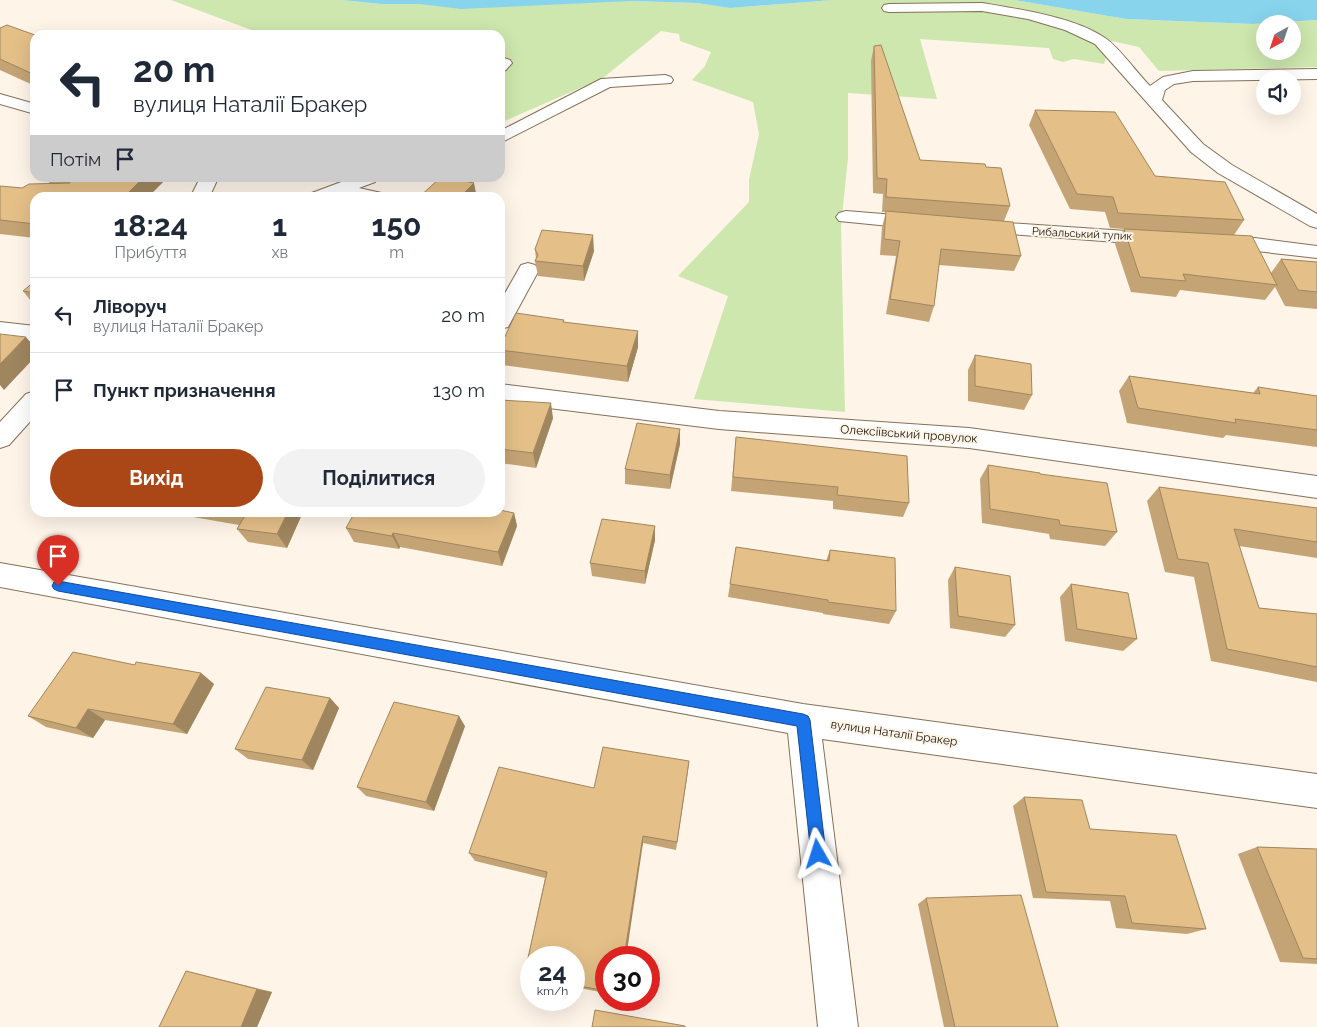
<!DOCTYPE html>
<html lang="uk">
<head>
<meta charset="utf-8">
<style>
	body { margin:0; font-family:Raleway,sans-serif; background:#f2f2f3; color:#1f2937; height:100vh; display:flex; flex-direction:column; font-size:19px; white-space:nowrap }
	* { box-sizing:border-box; margin:0 }
	p { font-size:16px; color:#747a83 }
	.icon { flex:none; width:28px; height:28px; fill:none; stroke:currentColor; stroke-width:2; stroke-linecap:round; stroke-linejoin:round }
	.map { position:relative; flex:1; overflow:hidden }
	.side { position:absolute; left:30px; top:192px; width:475px; height:325px; display:flex; flex-direction:column; background:#fff; border-radius:15px; box-shadow:0 5px 20px #0002 }
	.side>* { flex:none }
	.hud { position:absolute; left:30px; top:30px; width:475px; height:152px; border-radius:15px; box-shadow:0 5px 20px #0002; background:#fff; color:#1f2937; overflow:hidden }
	.needle { width:32px; rotate:220deg }
	.buttons { position:absolute; left:1256px; top:15px; display:grid; gap:10px }
	.buttons a { display:grid; place-items:center; width:45px; height:45px; border-radius:50%; background:#fff; box-shadow:0 5px 20px #0002; font-size:25px }
	.speed { position:absolute; left:520px; top:946px; display:flex; gap:10px; font-size:25px; font-weight:700; text-align:center }
	.speed>* { display:grid; place-content:center; width:65px; height:65px; border-radius:50%; background:#fff; box-shadow:0 5px 20px #0002; line-height:1 }
	.speed small { font-size:12px; font-weight:400 }
	.speed .limit { border:8px solid #d22; background:#fff; color:#111 }
	.pin { position:absolute; display:grid; place-items:center; width:42px; height:42px; color:#fff; margin:-51px -21px; border-radius:50% 50% 50% 0; rotate:-45deg; box-shadow:0 0 5px #0007 }
	.pin .icon { rotate:45deg }
	.me { position:absolute; width:55px; margin:-28px; rotate:354deg; stroke-linejoin:round; filter:drop-shadow(0 0 4px #0008) }
	.turn { display:flex; align-items:center; gap:18px; height:105px; padding:0 20px; font-size:22px }
	.turn .icon { width:65px; height:65px; stroke-width:2.5 }
	.turn b { display:block; font-size:35px; line-height:42px }
	.then { display:flex; align-items:center; height:48px; padding:0 20px; background:#0003; gap:10px; font-size:19px }
	.eta { display:flex; justify-content:space-evenly; align-items:center; height:85px; text-align:center }
	.eta b { font-size:30px; font-weight:700; line-height:35px }
	.primary-button { display:flex; gap:10px; margin-top:auto; padding:10px 20px }
	.primary-button a { flex:1; height:58px; border-radius:30px; background:#ab4717; color:#fff; font-size:20px; font-weight:700; line-height:58px; text-align:center }
	.primary-button a+a { background:#f2f2f3; color:#1f2937 }
	ul { padding:0; list-style:none }
	li { display:flex; align-items:center; gap:15px; height:75px; padding:0 20px; border-top:1px solid #e0e1e3 }
	li div { flex:1 }
	li b { display:block; font-size:19px }
	li em { font-style:normal }
	.map>svg:first-child { display:block }
	.green { fill:#cde7ae; fill-rule:evenodd }
	.water { fill:#88d4ed }
	.lines { fill:none; stroke-linecap:round; stroke-linejoin:round }
	.minor-casing { stroke:#867057; stroke-width:2 }
	.minor { fill:#fff; fill-rule:evenodd }
	.wall { fill:#c4a475 }
	.shaded-wall { fill:#a0865f }
	.building { fill:#e4bf88; stroke:#a0865f }
	.route { fill:#1a73e8; stroke:#114b97 }
	.labels { text-anchor:middle; dominant-baseline:central; stroke-width:4; stroke-linejoin:round; paint-order:stroke }
	.far-street-label { font-size:11px; fill:#1d150b; stroke:#fef4e8 }
	.street-label { font-size:12px; fill:#1d150b; stroke:#fef4e8 }
</style>
</head>
<body>
<div class="map">
<svg width="1317" height="1027" viewBox="0 0 1317 1027">
	<rect width="100%" height="100%" fill="#fef4e8"/>
	<path class="green" d="M171,0h171l39,4 250,-3 66,2 33,5 103,-8h182l111,19 127,5 64,-4v47l-158,4 -20,-24 -28,-6 -7,23 -30,-5 -11,3 -10,-3 -4,-11 -129,-9 17,60 -89,-6v65l-7,68 4,186 -151,-13 34,-103 -50,-20 71,-74v-22l10,-46 -6,-32 -61,-22 13,-14 6,-14 -31,-11 -1,-7 -18,-3 -58,47 -103,45v-88h-235zM1265,24h27v27h-27z"/>
	<g class="water">
		<path d="M342,0h491l-103,8 -33,-5 -66,-2 -170,8 -41,-5h-39z"/>
		<path d="M1015,0h302v20l-64,4 -127,-5z"/>
	</g>
	<g class="lines">
		<g class="minor-casing">
			<g id="minor">
				<path d="M982,3c36,6 93,14 123,35 13,8 33,36 45,48l13,-9 30,-6 124,-2v10l-124,2 -19,3 -9,6 -3,10 41,44 29,21 85,49v14l-7,-2 -92,-53 -27,-21 -96,-108 -30,-14 -37,-11 -46,-8 -93,1 -5,-1 -2,-3 2,-3 5,-1z"/>
				<path d="M504,58l6,2 2,3 -6,7 -6,2v-13z"/>
				<path d="M665,75l6,2 2,3 -2,3 -61,4 -110,56v-12l101,-52z"/>
				<path d="M0,94l35,10v10l-35,-10z"/>
				<path d="M200,178h18l-9,20h-19z"/>
				<path d="M352,178h25l-2,4 -16,6 27,6 2,4h-40l-7,-3 -6,3h-28l2,-4z"/>
				<path d="M846,211l74,6 7,2 3,4 -3,4 -7,2 -81,-8 -3,-4 3,-4z"/>
				<path d="M977,221l179,12 7,2 3,4 -3,4 -7,2 -186,-14 -3,-4 3,-4z"/>
				<path d="M1219,236l36,2 62,8v12l-105,-12 -3,-4 3,-4z"/>
				<path d="M528,263l7,2 4,5 -31,57 -8,2v-27l21,-37z"/>
				<path d="M0,322l35,4v16l-35,-4z"/>
				<path d="M500,384l219,27 250,17 348,48v22l-348,-50 -250,-19 -219,-27z"/>
				<path d="M35,391v25l-26,29 -9,3v-26l26,-28z"/>
				<path d="M0,563l803,141 514,70v34l-495,-69 36,288h-40l-30,-294 -788,-146z"/>
			</g>
		</g>
		<use href="#minor" class="minor"/>
	</g>
	<g class="wall">
		<path d="M0,28l35,7v51l-35,-16z"/>
		<path d="M874,46l46,114 66,7 24,39 -6,15 17,35 -7,15 -75,-6 -5,41 -5,16 -43,-8 10,-58 -16,-1 2,-28 4,-15h-4l1,-18 -10,-1 -2,-132z"/>
		<path d="M1035,110l120,66 89,44 -10,15 37,38 10,-14 36,3v47l-32,-3 -10,-19 -10,13 -85,-10 -4,7 -45,-5 -16,-48 9,-15 -14,-1 -5,-16 -35,-3 -41,-84z"/>
		<path d="M46,178h121l-20,20h-112v40l-35,-4v-48l22,2 28,-4z"/>
		<path d="M535,249l59,2 -10,30 -46,-5 -3,-15 1,-2z"/>
		<path d="M35,281v25l-12,-15z"/>
		<path d="M564,320v2l74,25 -10,35 -126,-17 -2,-8v-10z"/>
		<path d="M975,355l57,40 -8,15 -56,-9v-31z"/>
		<path d="M1129,376l124,17 5,-6 59,9v51l-91,-12 -3,3 -96,-15 -8,-32z"/>
		<path d="M500,400l53,18 -17,50 -36,-5z"/>
		<path d="M680,429v15l-10,45 -45,-5v-15z"/>
		<path d="M736,437l173,66 -6,14 -70,-8v-8l-102,-10z"/>
		<path d="M988,465l52,9 77,58 -12,14 -55,-7 -1,-5 -67,-11 -2,-44z"/>
		<path d="M1159,487l158,21v50l-78,-12 20,62 58,6v68l-106,-21 -17,-84 -29,-5 -18,-71z"/>
		<path d="M164,512h139l-16,36 -39,-6 -11,-13 2,-4z"/>
		<path d="M514,513l3,13 -15,40 -102,-19 -1,2 -45,-7 -8,-14z"/>
		<path d="M655,526v14l-10,44 -53,-8 -2,-13z"/>
		<path d="M736,547l90,14 4,-11 66,61 -7,13 -66,-10v-1l-95,-16z"/>
		<path d="M955,567l60,58 -10,12 -55,-9 -2,-48z"/>
		<path d="M1071,584l66,55 -14,12 -58,-10 -5,-44z"/>
		<path d="M201,673l13,11 -27,50 -82,-14 -12,18 -47,-11 -18,-11z"/>
		<path d="M330,698l9,10 -26,62 -65,-11 -13,-10z"/>
		<path d="M465,726l-31,85 -68,-15 -9,-9z"/>
		<path d="M689,761l-13,89 -33,-7 -37,115v35l-32,-6v-29h-43v22l-2,-1 -5,-3 21,-98 -70,-17 -6,-8 125,-65z"/>
		<path d="M1024,797l66,32 116,100 -19,5 -71,-6 -6,-27 -77,-3 -20,-92z"/>
		<path d="M1257,847l60,2v115l-37,-2 -42,-108z"/>
		<path d="M926,898l132,129h-114l-26,-123z"/>
		<path d="M186,971l86,21 -15,35h-98z"/>
	</g>
	<g class="shaded-wall">
		<path d="M143,178h24l-20,20h-24z"/>
		<path d="M474,183l3,15h-18z"/>
		<path d="M593,235l1,16 -10,30 -1,-15z"/>
		<path d="M638,331v16l-10,35 -1,-16z"/>
		<path d="M26,337l9,11v9l-31,33 -4,-5v-21z"/>
		<path d="M551,403l2,15 -17,50 -3,-15z"/>
		<path d="M680,429v15l-10,45v-14z"/>
		<path d="M288,512h15l-16,36 -10,-14z"/>
		<path d="M514,513l3,13 -15,40 -4,-14z"/>
		<path d="M655,526v14l-10,44v-13z"/>
		<path d="M393,533l7,14 -1,2 -7,-13z"/>
		<path d="M201,673l13,11 -27,50 -14,-10z"/>
		<path d="M330,698l9,10 -26,62 -11,-10z"/>
		<path d="M88,709l17,11 -12,18 -17,-10z"/>
		<path d="M459,716l6,10 -31,85 -8,-9z"/>
		<path d="M689,761l-1,10 -12,79 1,-8z"/>
		<path d="M643,836v7l-17,115h-2z"/>
		<path d="M257,989l15,3 -15,35h-16z"/>
	</g>
	<g class="building">
		<path d="M7,25l28,10v40l-35,-16v-31z"/>
		<path d="M881,45l39,115 65,4 1,3 15,1 9,38 -124,-9 1,-18 -10,-1 -3,-132z"/>
		<path d="M1035,110l80,2 40,64 70,6 19,38 -126,-7 -5,-16 -36,-3z"/>
		<path d="M67,178h76l-20,20h-88v26l-35,-4v-34l22,2 7,-4 41,-1z"/>
		<path d="M440,178h10l24,5 -15,15h-41z"/>
		<path d="M886,211l127,11 8,34 -80,-7 -7,57 -44,-7 10,-58 -16,-2z"/>
		<path d="M1124,229l128,7 25,49 -94,-11 3,7 -46,-4z"/>
		<path d="M542,230l51,5 -10,31 -48,-5 3,-6 -3,-6z"/>
		<path d="M1281,259l36,3v30l-19,-2z"/>
		<path d="M35,281v12l-12,-2z"/>
		<path d="M516,313l48,7 -1,2 75,9 -11,35 -127,-16v-3z"/>
		<path d="M0,334l26,3 -26,27z"/>
		<path d="M975,355l56,9 1,31 -57,-9z"/>
		<path d="M1129,376l131,18 -2,-7 59,9v34l-82,-11 1,4 -98,-15z"/>
		<path d="M500,400l51,3 -18,50 -33,-4z"/>
		<path d="M637,423l43,6 -10,46 -45,-6z"/>
		<path d="M736,437l171,19 2,47 -72,-8 1,-8 -105,-10z"/>
		<path d="M988,465l52,8v1l67,9 10,49 -57,-7 -1,-5 -69,-11z"/>
		<path d="M1159,487l158,21v34l-83,-13 25,79 58,6v53l-90,-18 -19,-86 -30,-4z"/>
		<path d="M500,510l14,3 -16,39 -105,-19 -1,3 -46,-8 9,-16h145z"/>
		<path d="M235,512h53l-11,22 -40,-5 9,-15z"/>
		<path d="M602,519l53,7 -10,45 -55,-8z"/>
		<path d="M736,547l93,14 1,-11 65,8 1,53 -68,-9v-2l-98,-16z"/>
		<path d="M955,567l55,9 5,49 -57,-9z"/>
		<path d="M1071,584l57,9 9,46 -60,-10z"/>
		<path d="M73,652l62,13 1,-3 65,11 -28,51 -85,-15 -12,19 -48,-12z"/>
		<path d="M266,687l64,11 -28,62 -67,-11z"/>
		<path d="M394,702l65,14 -33,86 -69,-15z"/>
		<path d="M603,747l86,14 -12,81 -34,-6 -19,122h-18v33l-32,-6v-27h-43v19l-7,-1 23,-104 -78,-19 30,-86 95,21z"/>
		<path d="M1024,797l58,3 8,29 86,6 30,94 -74,-6 -7,-27 -79,-4z"/>
		<path d="M1257,847l60,2v110l-14,-1z"/>
		<path d="M1021,895l37,132h-103l-29,-129z"/>
		<path d="M186,971l71,18 -16,38h-82z"/>
		<path d="M595,1010l90,16v1h-93z"/>
	</g>
	<path class="route" d="M58,581l745,133 5,2 2,4 16,134 -2,6 -6,2 -5,-2 -2,-6 -14,-128 -739,-135 -4,-2 -2,-3 2,-4z"/>
	<g class="labels">
		<g class="far-street-label">
			<text transform="translate(1082 234) rotate(3)">Рибальський тупик</text>
		</g>
		<g class="street-label">
			<text transform="translate(909 434) rotate(4)">Олексіївський провулок</text>
			<text transform="translate(894 733) rotate(8)">вулиця Наталії Бракер</text>
		</g>
	</g>
</svg>
<div class="buttons">
<a><svg class="needle" viewBox="-14 -14 28 28"><path d="M0-13l5 13h-10z" fill="#e53935"/><path d="M0 13l5-13h-10z" fill="#747a83"/></svg></a>
<a><svg class="icon" aria-label="sound" viewBox="0 0 24 24"><path d="M4 9h4l5-4v14l-5-4H4zM17 9q2 3 0 6"/></svg></a>
</div>
<div class="speed"><div>24<small>km/h</small></div><div class="limit">30</div></div>
<div class="pin" style="left:58px;top:586px;background:#d93025"><svg class="icon" aria-label="arrive" viewBox="0 0 24 24"><path d="M6 21V4h12l-3 4 3 4H6"/></svg></div>
<svg class="me" style="left:818px;top:854px" viewBox="-20 -20 40 40"><path d="M0-17L14 15 0 8-14 15z" fill="#1a73e8" stroke="#fff" stroke-width="4"/></svg>
<div class="hud">
<div class="turn"><svg class="icon" aria-label="left" viewBox="0 0 24 24"><path d="M17 20v-9H6M10 6l-5 5 5 5"/></svg><div><b>20 m</b>вулиця Наталії Бракер</div></div>
<div class="then">Потім<svg class="icon" aria-label="arrive" viewBox="0 0 24 24"><path d="M6 21V4h12l-3 4 3 4H6"/></svg></div>
</div>
<section class="side">
<div class="eta">
<div><b>18:24</b><p>Прибуття</p></div>
<div><b>1</b><p>хв</p></div>
<div><b>150</b><p>m</p></div>
</div>
<ul>
<li><svg class="icon" aria-label="left" viewBox="0 0 24 24"><path d="M17 20v-9H6M10 6l-5 5 5 5"/></svg><div><b>Ліворуч</b><p>вулиця Наталії Бракер</p></div><em>20 m</em></li>
<li><svg class="icon" aria-label="arrive" viewBox="0 0 24 24"><path d="M6 21V4h12l-3 4 3 4H6"/></svg><div><b>Пункт призначення</b></div><em>130 m</em></li>
</ul>
<div class="primary-button"><a>Вихід</a><a>Поділитися</a></div>
</section>
</div>
</body>
</html>
